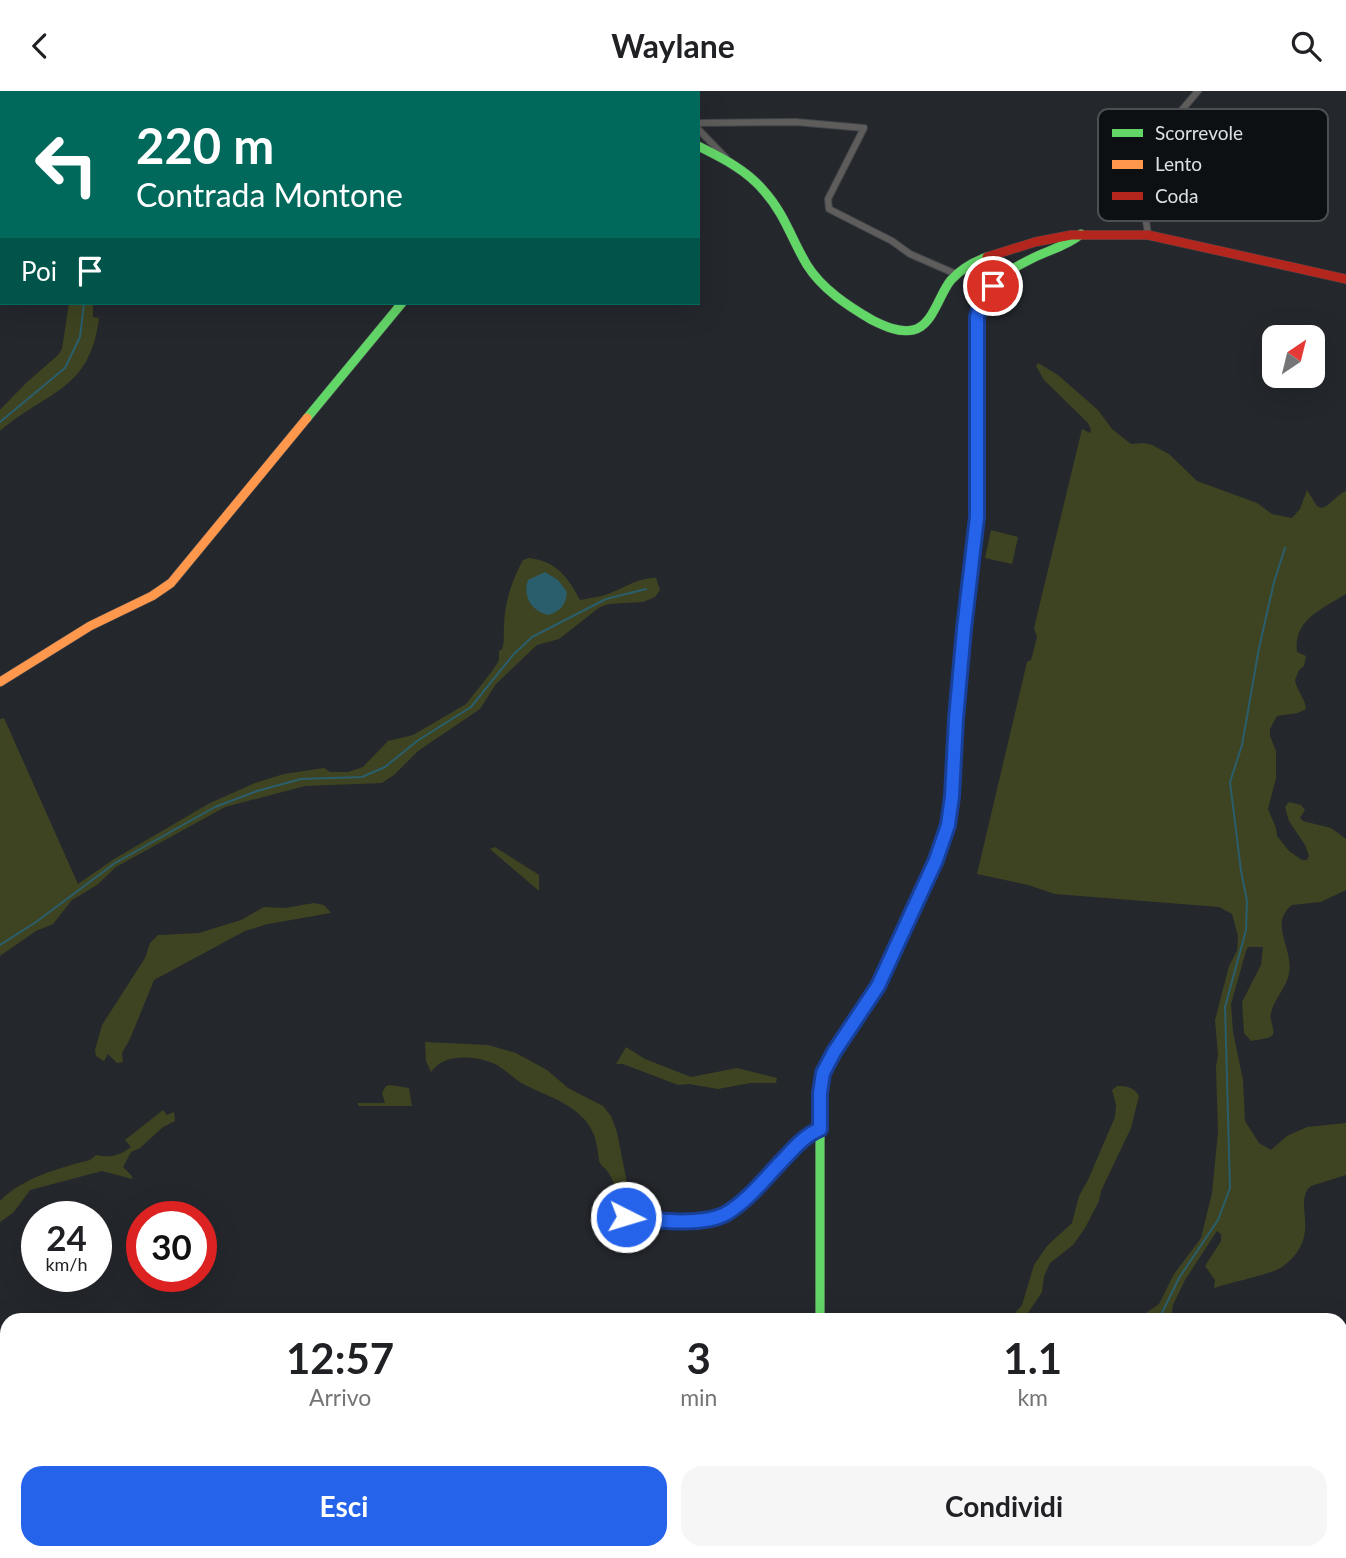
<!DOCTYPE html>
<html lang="it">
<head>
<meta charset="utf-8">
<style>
	body { margin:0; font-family:Lato,sans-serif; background:#f6f6f6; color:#202124; height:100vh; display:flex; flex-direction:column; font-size:26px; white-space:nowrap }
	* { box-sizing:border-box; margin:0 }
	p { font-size:23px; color:#757577 }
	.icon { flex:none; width:38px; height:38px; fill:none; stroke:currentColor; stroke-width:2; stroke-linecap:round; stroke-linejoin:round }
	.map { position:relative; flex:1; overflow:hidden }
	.details { position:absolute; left:0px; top:1222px; width:1348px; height:247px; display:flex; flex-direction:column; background:#fff; border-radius:21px 21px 0 0; box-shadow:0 7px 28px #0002 }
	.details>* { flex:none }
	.hud { position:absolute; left:0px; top:0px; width:700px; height:214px; box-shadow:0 7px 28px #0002; background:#00695c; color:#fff; overflow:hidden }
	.needle { width:46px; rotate:35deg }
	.controls { position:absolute; left:1262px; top:234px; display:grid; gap:14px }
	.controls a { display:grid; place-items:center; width:63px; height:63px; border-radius:14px; background:#fff; box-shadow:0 7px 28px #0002; font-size:35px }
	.speed { position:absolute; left:21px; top:1110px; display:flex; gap:14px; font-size:35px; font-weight:700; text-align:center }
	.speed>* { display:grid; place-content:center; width:91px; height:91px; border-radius:50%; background:#fff; box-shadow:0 7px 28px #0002; line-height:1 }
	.speed small { font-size:18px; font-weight:400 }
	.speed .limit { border:10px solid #d22; background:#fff; color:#111 }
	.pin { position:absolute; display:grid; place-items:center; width:60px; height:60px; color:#fff; margin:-30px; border:4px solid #fff; border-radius:50%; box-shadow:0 2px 7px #0007 }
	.me { position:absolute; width:77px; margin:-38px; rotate:95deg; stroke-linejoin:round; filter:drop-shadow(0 0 5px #0008) }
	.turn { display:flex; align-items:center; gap:24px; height:147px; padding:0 21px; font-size:32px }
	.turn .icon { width:91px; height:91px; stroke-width:2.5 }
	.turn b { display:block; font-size:49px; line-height:60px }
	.then { display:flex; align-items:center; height:66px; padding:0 21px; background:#0003; gap:14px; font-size:26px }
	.eta { display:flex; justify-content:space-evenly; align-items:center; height:119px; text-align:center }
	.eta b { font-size:42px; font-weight:700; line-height:49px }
	.action { display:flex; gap:14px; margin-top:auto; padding:14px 21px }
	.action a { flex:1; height:80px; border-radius:21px; background:#2563eb; color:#fff; font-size:28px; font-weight:700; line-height:80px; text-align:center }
	.action a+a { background:#f6f6f6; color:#202124 }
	header { display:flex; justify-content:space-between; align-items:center; height:91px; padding:0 21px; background:#fff; font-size:32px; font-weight:700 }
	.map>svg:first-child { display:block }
	.green { fill:#3e4421 }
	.water { fill:#2b5e6d }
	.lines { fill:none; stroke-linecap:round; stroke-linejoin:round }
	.stream { stroke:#2b5e6d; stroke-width:2 }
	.street-casing { stroke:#424549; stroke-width:8 }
	.fast-casing { stroke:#424549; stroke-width:10 }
	.slow-casing { stroke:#424549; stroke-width:10 }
	.jam-casing { stroke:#424549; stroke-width:10 }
	.street { stroke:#5e5d5c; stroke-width:6 }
	.fast { stroke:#63d668; stroke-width:9 }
	.slow { stroke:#ff974d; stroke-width:9 }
	.jam { stroke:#b3261e; stroke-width:9 }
	.route-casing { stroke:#184099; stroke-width:18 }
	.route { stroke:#2563eb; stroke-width:12 }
	.key { fill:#0d1013; stroke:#4b4e52; stroke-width:2 }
	.key-label { font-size:19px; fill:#dbe0e5 }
</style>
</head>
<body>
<header><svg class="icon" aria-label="back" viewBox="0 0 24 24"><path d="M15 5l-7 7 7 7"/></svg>Waylane<svg class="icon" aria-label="search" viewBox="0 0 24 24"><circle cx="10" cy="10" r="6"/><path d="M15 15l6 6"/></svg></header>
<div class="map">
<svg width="1346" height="1467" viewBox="0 0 1346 1467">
	<rect width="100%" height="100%" fill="#24272c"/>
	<g class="green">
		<path d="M69,212h24v14l6,1c-9,73 -51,72 -99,113v-21l26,-27 32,-28 4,-6z"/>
		<path d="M1038,272l20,12 40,35 14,19 19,15 13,-1 8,2 17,9 28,27 60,22 15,11 20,4 8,-9 7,-19 10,16 5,2c9,-3 13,-12 24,-17v103c-23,15 -53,25 -49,58l9,4 -2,10 -5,4 -4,10c2,12 10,17 11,29l-8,4 -21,3 -7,13v7l6,15v27l-8,31 8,19 1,8 12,15 13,9h5l2,-4 -4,-11 -16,-24 -4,-14 4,-5 12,3 4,5 -5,8 3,3 28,7 15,11v51l-25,12 -29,3c-24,19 2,43 -3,68 -2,14 -15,26 -18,40 -2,8 4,14 2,22l-5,3 -17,3 -7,-8 -2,-31 19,-37 2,-18h-15l-2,4 -15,53 2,28 10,48 2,41 14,22 12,7 16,-14 20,-9 39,-4v52l-35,11c-20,17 14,50 -29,81 -10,7 -53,16 -68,21l1,-8 -10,-14 16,-25v-7l-4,-3 -32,49 -12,25 -2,14h-34l22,-15 15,-30 27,-36 11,-45 6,-61 -2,-65 2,-12 -3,-35 14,-54 8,-15 1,-15 -6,-22 -13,-7 -164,-13 -27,-9 -51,-11 50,-212 4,-2 6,-23 -3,-9 48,-199 8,4 1,-3 -3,-7 -44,-43 -8,-14z"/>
		<path d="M991,439l27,7 -6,27 -27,-6z"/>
		<path d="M529,467c27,3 39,19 51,42 9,-2 19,-3 28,-6 17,-6 28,-16 48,-16l4,12 -5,7 -12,5 -34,2 -9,3 -41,32 -22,6 -41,39 -16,25 -62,42 -24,24 -12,8 -77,3 -80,21 -109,60 -19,18 -25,15 -19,24 -17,7 -36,25v-237l4,-1 74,166 36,-25 96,-56 45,-20 29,-9 40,-6 6,4h18l15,-5 25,-26 25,-6 53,-31 27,-34 6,-10v-9l3,-2c3,-8 1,-14 2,-22 0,-23 8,-47 19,-67z"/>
		<path d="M495,756l44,28v16l-49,-42z"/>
		<path d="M314,812l10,2 7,8 -63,11 -23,7 -91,49 -24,59 -8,14 1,9 -6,1 -9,-9 -4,7 -8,-5 -1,-6 7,-25 43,-67 5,-15 8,-8 41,-2 42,-13 23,-13 21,1z"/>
		<path d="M425,951l63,3 28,8 31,17 21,18 35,18 8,10 6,16 14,71 6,10 76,3c-33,4 -65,3 -98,-2l5,-12c-3,-10 -6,-21 -12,-30 -3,-4 -9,-8 -9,-12 -2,-15 -3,-27 -14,-40 -16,-18 -38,-24 -60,-35 -10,-5 -19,-15 -30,-21 -19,-9 -52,-11 -64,8l-5,-11z"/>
		<path d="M626,956l19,12 46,18 46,-9 40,10 -1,5h-26l-32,6 -29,-5 -11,1 -55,-21h-7z"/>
		<path d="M390,994l19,3 3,18h-54v-3h27l-3,-10 4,-7z"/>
		<path d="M1117,995c10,0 17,1 22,10l-8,32 -30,63 -2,10 -14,27 -12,17 -23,18 -6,13 -2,16 -18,27h-14l12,-14 12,-40 13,-19 25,-23 7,-27 9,-16 27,-63 1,-12 -4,-15z"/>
		<path d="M163,1019l4,5 7,-3 1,9 -12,6 -23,21 -9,4 -8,15 9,9v3l-30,-8 -72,19 -16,22 -14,10v-21c22,-23 59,-33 90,-41l6,-5c14,3 23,1 35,-8l-6,-7z"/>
	</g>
	<path class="water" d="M545,481l13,8 9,12c-1,13 -7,19 -18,23 -17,-3 -27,-19 -21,-35z"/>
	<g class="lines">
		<g class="stream">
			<path d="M113,2v-2"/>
			<path d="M0,331l65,-54 15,-31 4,-34"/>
			<path d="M0,854l36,-23 79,-59 100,-56 42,-16 44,-12 61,-2 23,-10 32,-26 54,-34 42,-52 19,-18 74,-38 40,-10"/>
			<path d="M1159,1228l20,-41 39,-58 12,-32 -5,-181 21,-77 1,-29 -6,-30 -11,-89 12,-37 17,-97 15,-66 11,-34"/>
			<path d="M1079,1467v-6"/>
		</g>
		<g class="street-casing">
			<g id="street">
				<path d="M643,0l4,2"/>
				<path d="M698,32l98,-1 68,6 -36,71 1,10 63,32 18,13 46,20"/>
				<path d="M698,38l28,29"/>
				<path d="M1148,144c-3,-27 -12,-57 -2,-83l52,-61"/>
				<path d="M608,1123c29,4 92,14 119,-1 18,-10 33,-30 48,-44 13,-14 27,-32 45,-40"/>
				<path d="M813,1467v-6"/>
			</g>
		</g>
		<g class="fast-casing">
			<g id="fast">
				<path d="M698,55c24,12 49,24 66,45 20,22 28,49 43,74 15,24 41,41 65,55 12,6 27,13 41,10 20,-4 26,-36 38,-50 10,-11 22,-18 36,-23"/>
				<path d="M977,303c0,-23 -5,-79 5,-97 9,-18 33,-30 51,-39 16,-8 34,-12 48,-24"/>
				<path d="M307,327l95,-115"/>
				<path d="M820,1228v-212l3,-34 11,-21 45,-66 44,-97"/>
			</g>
		</g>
		<g class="slow-casing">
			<g id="slow">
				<path d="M0,591l90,-56 62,-30 19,-13 136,-165"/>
				<path d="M923,798l13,-28 12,-36 16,-196 13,-112v-123"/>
			</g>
		</g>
		<g class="jam-casing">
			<g id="jam">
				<path d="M420,0l1,2"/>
				<path d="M987,166l48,-15 36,-7h77l198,44"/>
			</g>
		</g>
		<use href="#street" class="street"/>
		<use href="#fast" class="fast"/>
		<use href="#slow" class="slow"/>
		<use href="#jam" class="jam"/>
	</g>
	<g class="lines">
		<g class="route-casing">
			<path id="route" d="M626,1126c26,3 78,10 101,-4 20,-12 36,-32 52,-49 12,-12 24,-28 41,-35v-36l3,-20 11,-21 44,-66 58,-126 12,-35 4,-29 4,-77 8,-90 13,-112v-200l6,-22 10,-9"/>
		</g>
		<use href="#route" class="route"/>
	</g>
	<rect x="1098" y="18" width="230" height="112" rx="10" class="key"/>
	<rect x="1112" y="38" width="31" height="8" fill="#63d668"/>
	<rect x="1112" y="69" width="31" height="9" fill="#ff974d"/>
	<rect x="1112" y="101" width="31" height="8" fill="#b3261e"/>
	<g class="key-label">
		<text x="1155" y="49">Scorrevole</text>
		<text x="1155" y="80">Lento</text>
		<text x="1155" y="112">Coda</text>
	</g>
</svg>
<div class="controls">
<a><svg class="needle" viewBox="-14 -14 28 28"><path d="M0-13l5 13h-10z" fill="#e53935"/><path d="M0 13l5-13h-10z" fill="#757577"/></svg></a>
</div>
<div class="speed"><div>24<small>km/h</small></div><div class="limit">30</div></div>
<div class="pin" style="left:993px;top:195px;background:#d93025"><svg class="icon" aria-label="arrive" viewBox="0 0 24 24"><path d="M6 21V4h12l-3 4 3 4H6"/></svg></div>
<svg class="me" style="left:626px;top:1126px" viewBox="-20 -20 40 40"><circle r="17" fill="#2563eb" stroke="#fff" stroke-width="3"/><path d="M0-11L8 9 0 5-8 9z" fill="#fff"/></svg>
<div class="hud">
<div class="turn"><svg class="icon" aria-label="left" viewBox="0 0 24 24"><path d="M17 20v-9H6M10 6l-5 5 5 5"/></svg><div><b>220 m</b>Contrada Montone</div></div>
<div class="then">Poi<svg class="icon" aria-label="arrive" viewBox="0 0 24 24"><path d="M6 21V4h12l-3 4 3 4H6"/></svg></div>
</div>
<section class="details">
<div class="eta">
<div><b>12:57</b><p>Arrivo</p></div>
<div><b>3</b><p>min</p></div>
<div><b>1.1</b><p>km</p></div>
</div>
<div class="action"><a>Esci</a><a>Condividi</a></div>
</section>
</div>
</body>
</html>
